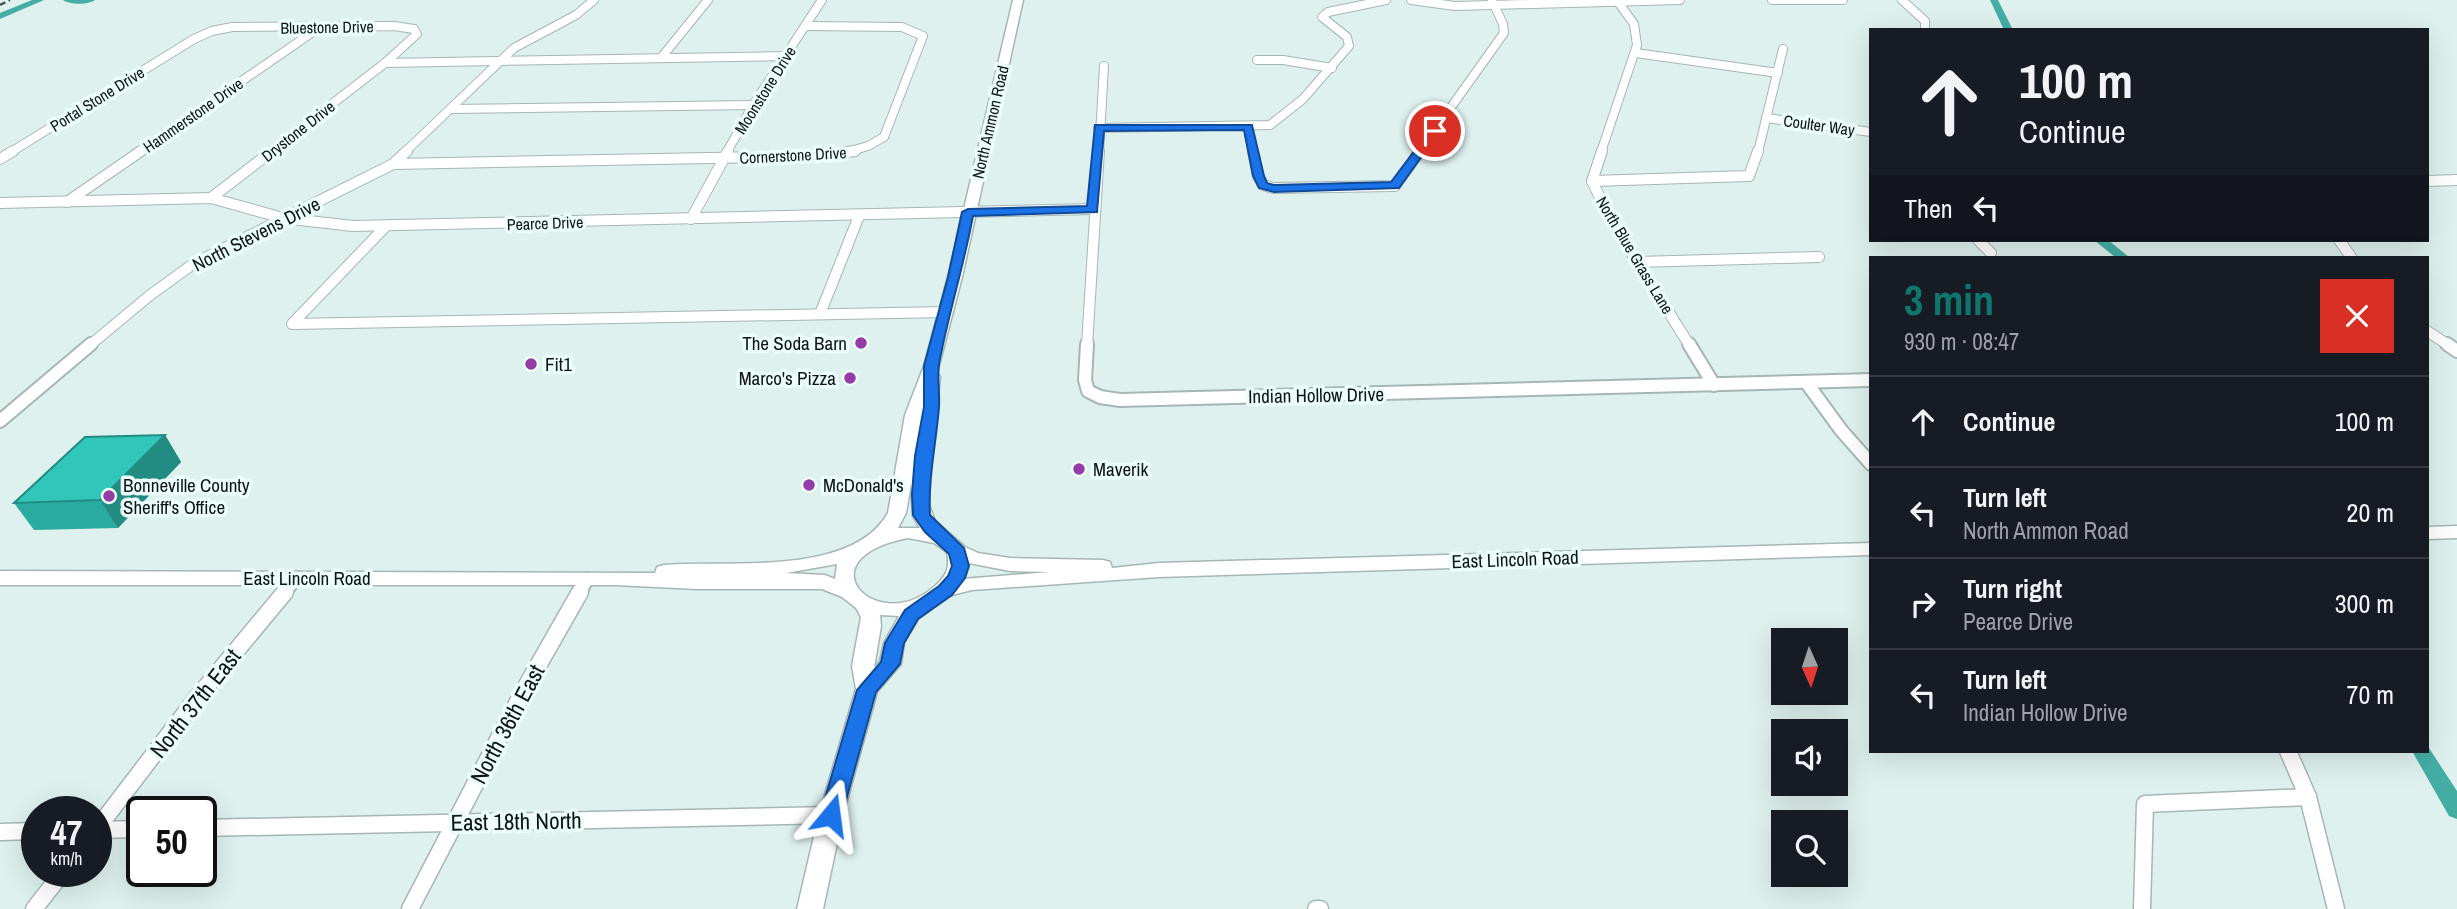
<!DOCTYPE html>
<html lang="en">
<head>
<meta charset="utf-8">
<style>
	body { margin:0; font-family:"Archivo Narrow",sans-serif; background:#20242c; color:#f1f3f6; height:100vh; display:flex; flex-direction:column; font-size:26px; white-space:nowrap }
	* { box-sizing:border-box; margin:0 }
	p { font-size:23px; color:#9ea1a6 }
	.icon { flex:none; width:38px; height:38px; fill:none; stroke:currentColor; stroke-width:2; stroke-linecap:round; stroke-linejoin:round }
	.map { position:relative; flex:1; overflow:hidden }
	.details { position:absolute; left:1869px; top:256px; width:560px; height:497px; display:flex; flex-direction:column; background:#171b24; border-radius:0px; box-shadow:0 7px 28px #0002 }
	.details>* { flex:none }
	.banner { position:absolute; left:1869px; top:28px; width:560px; height:214px; border-radius:0px; box-shadow:0 7px 28px #0002; background:#171b24; color:#f1f3f6; overflow:hidden }
	.needle { width:46px; rotate:177deg }
	.tools { position:absolute; left:1771px; top:628px; display:grid; gap:14px }
	.tools a { display:grid; place-items:center; width:77px; height:77px; border-radius:0px; background:#171b24; box-shadow:0 7px 28px #0002; font-size:35px }
	.speed { position:absolute; left:21px; top:796px; display:flex; gap:14px; font-size:35px; font-weight:700; text-align:center }
	.speed>* { display:grid; place-content:center; width:91px; height:91px; border-radius:50%; background:#171b24; box-shadow:0 7px 28px #0002; line-height:1 }
	.speed small { font-size:18px; font-weight:400 }
	.speed .limit { border:4px solid #111; border-radius:10px; background:#fff; color:#111 }
	.pin { position:absolute; display:grid; place-items:center; width:60px; height:60px; color:#fff; margin:-30px; border:4px solid #fff; border-radius:50%; box-shadow:0 2px 7px #0007 }
	.me { position:absolute; width:77px; margin:-38px; rotate:16deg; stroke-linejoin:round; filter:drop-shadow(0 0 5px #0008) }
	.turn { display:flex; align-items:center; gap:24px; height:147px; padding:0 35px; font-size:32px }
	.turn .icon { width:91px; height:91px; stroke-width:2.5 }
	.turn b { display:block; font-size:49px; line-height:60px }
	.then { display:flex; align-items:center; height:66px; padding:0 35px; background:#0003; gap:14px; font-size:26px }
	.round { display:grid; place-items:center; flex:none; width:74px; height:74px; border-radius:0px; background:#20242c }
	.overview { display:flex; align-items:center; justify-content:space-between; height:119px; padding:0 35px }
	h1 { font-size:42px; font-weight:800; line-height:52px; color:#0f766e }
	ul { padding:0; list-style:none }
	li { display:flex; align-items:center; gap:21px; height:91px; padding:0 35px; border-top:2px solid #363941 }
	li div { flex:1 }
	li b { display:block; font-size:26px }
	li em { font-style:normal }
	.map>svg:first-child { display:block }
	.lines { fill:none; stroke-linecap:round; stroke-linejoin:round }
	.canal { fill:#45aea4; fill-rule:evenodd }
	.minor-far3-casing { stroke:#a5b7b4; stroke-width:10 }
	.minor-far2-casing { stroke:#a5b7b4; stroke-width:12 }
	.minor-far1-casing { stroke:#a5b7b4; stroke-width:16 }
	.minor-casing { stroke:#a5b7b4; stroke-width:19 }
	.secondary-casing { stroke:#a5b7b4; stroke-width:3 }
	.minor-far3 { stroke:#fff; stroke-width:8 }
	.minor-far2 { stroke:#fff; stroke-width:10 }
	.minor-far1 { stroke:#fff; stroke-width:12 }
	.minor { stroke:#fff; stroke-width:16 }
	.secondary { fill:#fff; fill-rule:evenodd }
	.rail { stroke:#4d5856; stroke-width:2.5; stroke-dasharray:6 3.5; stroke-linecap:butt }
	.wall { fill:#29aba0 }
	.shaded-wall { fill:#228b82 }
	.building { fill:#30c7ba; stroke:#228b82; stroke-width:2 }
	.route { fill:#1a73e8; stroke:#114b97; stroke-width:2 }
	.poi-dot { fill:#963ca7; stroke:#ebfefb; stroke-width:2.5 }
	.labels { text-anchor:middle; dominant-baseline:central; stroke-width:7; stroke-linejoin:round; paint-order:stroke }
	.far-street-label { font-size:16px; fill:#0e1514; stroke:#ebfefb }
	.street-label { font-size:19px; fill:#0e1514; stroke:#ebfefb }
	.poi-label { font-size:19px; fill:#0e1514; stroke:#ebfefb; text-anchor:start }
	.near-street-label { font-size:23px; fill:#0e1514; stroke:#ebfefb }
</style>
</head>
<body>
<div class="map">
<svg width="2457" height="909" viewBox="0 0 2457 909">
	<rect width="100%" height="100%" fill="#def1ee"/>
	<g class="lines">
		<g class="canal">
			<path d="M32,0h12l-44,19v-6z"/>
			<path d="M63,0h32c-7,5 -25,5 -32,0z"/>
			<path d="M1990,0h8l15,30h-9z"/>
			<path d="M2094,240h14l21,17h-14z"/>
			<path d="M2427,745l30,46v28l-8,-3 -37,-65h15z"/>
		</g>
		<g class="minor-far3-casing">
			<g id="minor-far3">
				<path d="M1411,0l44,6 225,-6"/>
				<path d="M1772,0h71"/>
				<path d="M1902,0l23,21v9"/>
				<path d="M805,26l97,1 21,9 -39,101 -16,9 -21,6"/>
				<path d="M1636,53l142,20"/>
				<path d="M661,58l47,-58"/>
				<path d="M1257,60h26l49,8"/>
				<path d="M385,63l401,-7"/>
				<path d="M451,109l302,-4"/>
				<path d="M1766,118l105,14"/>
				<path d="M1248,127l5,25"/>
				<path d="M1098,128l172,-3 33,-26 46,-53 -2,-9 -25,-20 6,-5 58,-12"/>
				<path d="M11,152l183,-113 18,-8 20,-4 162,-1 20,3 3,5 -32,29 -115,89"/>
				<path d="M139,152l181,-125"/>
				<path d="M405,152l109,-104 62,-33 18,-15"/>
				<path d="M727,152l26,-47 69,-105"/>
				<path d="M1099,152l5,-86"/>
				<path d="M1419,152l85,-119 -1,-9 -11,-24"/>
				<path d="M1601,152l36,-107 -3,-21 -16,-22"/>
				<path d="M1758,152l25,-103"/>
			</g>
		</g>
		<g class="minor-far2-casing">
			<g id="minor-far2">
				<path d="M1253,151l5,25 5,9 11,3 121,-2 25,-35"/>
				<path d="M1602,151l-10,30 18,38 80,127"/>
				<path d="M0,159l13,-8"/>
				<path d="M393,164l424,-8 38,-5"/>
				<path d="M1592,181l157,-5 9,-25"/>
				<path d="M2427,181l30,-1"/>
				<path d="M211,198l61,-47"/>
				<path d="M67,202l74,-51"/>
				<path d="M0,203l211,-5 72,20 70,8 740,-17"/>
				<path d="M691,219l37,-68"/>
				<path d="M386,226l-94,98 654,-12"/>
				<path d="M1978,240l13,13"/>
				<path d="M2339,240l12,17"/>
				<path d="M1637,262l182,-5"/>
				<path d="M820,314l39,-98"/>
				<path d="M2427,331l23,15"/>
				<path d="M89,346l60,-50 44,-32 200,-100 14,-13"/>
				<path d="M1087,346l12,-195"/>
			</g>
		</g>
		<g class="minor-far1-casing">
			<g id="minor-far1">
				<path d="M1087,344l-2,36 3,11 12,6 20,3 751,-20"/>
				<path d="M1689,344l25,41"/>
				<path d="M2447,344l10,7"/>
				<path d="M1806,382l35,48 30,34"/>
				<path d="M0,421l91,-77"/>
				<path d="M283,594l13,-16"/>
				<path d="M579,594l8,-15"/>
			</g>
		</g>
		<g class="minor-casing">
			<g id="minor">
				<path d="M2288,751l20,46 28,112"/>
				<path d="M201,828l630,-13"/>
				<path d="M96,830l100,-131 89,-107"/>
				<path d="M96,830l46,-1"/>
				<path d="M0,832l37,-1"/>
				<path d="M34,909l29,-37"/>
				<path d="M410,909l113,-217 57,-100"/>
				<path d="M1316,909h4"/>
				<path d="M2142,909l3,-105 163,-7"/>
			</g>
		</g>
		<g class="secondary-casing">
			<g id="secondary">
				<path d="M1013,0h10l-61,277 -25,96 3,4 -12,112 1,16 6,16 30,26 13,6 32,5 93,2 7,2 2,6 47,-5 712,-20v12l-712,22 -187,13 -24,6 -30,23 -14,24 -3,21 -24,28 -34,123 -20,94h-26l22,-94 37,-126 -4,-23 9,-49 -5,-9 -14,-11 -20,-8h-125l-82,-4h-615v-14l655,2 2,-6 7,-2c64,-5 188,12 224,-52l17,-98 19,-49 24,-89zM911,484l2,32 7,12h-22l8,-15zM908,538l26,5 13,9c3,16 0,23 -12,34 -58,52 -135,-27 -27,-48zM969,563l41,8 40,1 -87,7zM837,564l-2,15 -10,-4 -39,-2zM880,615l19,1 -15,27 -4,18 -6,7 7,-42z"/>
				<path d="M2457,526v12l-30,1v-12z"/>
			</g>
		</g>
		<use href="#minor-far3" class="minor-far3"/>
		<use href="#minor-far2" class="minor-far2"/>
		<use href="#minor-far1" class="minor-far1"/>
		<use href="#minor" class="minor"/>
		<use href="#secondary" class="secondary"/>
		<path class="rail" d="M0,5l10,-5"/>
	</g>
	<path class="wall" d="M165,435l16,27 -63,66 -84,2 -20,-27z"/>
	<path class="shaded-wall" d="M165,435l16,27 -63,66 -18,-28z"/>
	<path class="building" d="M165,435l-65,65 -86,3 71,-66z"/>
	<path class="route" d="M1095,125h157l12,51 3,7 7,2 117,-3 40,-53 9,2 -41,57 -125,4 -15,-4 -6,-12 -9,-46 -140,1 -7,81 -124,4c-9,49 -25,99 -34,148 -2,14 1,29 0,43 -3,37 -11,71 -9,108l34,33 5,18 -4,12 -13,17 -34,24 -14,24 -4,21 -24,28 -34,123 -3,6 -8,3 -8,-3 -3,-6 37,-125 24,-28 4,-19 20,-33 34,-24 9,-10 4,-10 -3,-12 -24,-22 -12,-17 -1,-21 3,-38 9,-49v-41l24,-89 14,-65 6,-3 119,-3z"/>
	<g class="poi-dot">
		<circle cx="861" cy="343" r="7"/>
		<circle cx="531" cy="364" r="7"/>
		<circle cx="850" cy="378" r="7"/>
		<circle cx="1079" cy="469" r="7"/>
		<circle cx="809" cy="485" r="7"/>
		<circle cx="109" cy="496" r="7"/>
	</g>
	<g class="labels">
		<g class="far-street-label">
			<text transform="translate(327 27) rotate(-1)">Bluestone Drive</text>
			<text transform="translate(765 90) rotate(-58)">Moonstone Drive</text>
			<text transform="translate(97 99) rotate(-32)">Portal Stone Drive</text>
			<text transform="translate(193 115) rotate(-35)">Hammerstone Drive</text>
			<text transform="translate(990 122) rotate(-77)">North Ammon Road</text>
			<text transform="translate(1819 125) rotate(8)">Coulter Way</text>
			<text transform="translate(298 131) rotate(-38)">Drystone Drive</text>
			<text transform="translate(793 155) rotate(-3)">Cornerstone Drive</text>
			<text transform="translate(545 223) rotate(-2)">Pearce Drive</text>
			<text transform="translate(1635 255) rotate(59)">North Blue Grass Lane</text>
		</g>
		<g class="street-label">
			<text transform="translate(256 234) rotate(-27)">North Stevens Drive</text>
			<text transform="translate(1316 395) rotate(-1)">Indian Hollow Drive</text>
			<text transform="translate(1515 559) rotate(-2)">East Lincoln Road</text>
			<text x="307" y="578">East Lincoln Road</text>
		</g>
		<g class="poi-label">
			<text x="847" y="343" text-anchor="end">The Soda Barn</text>
			<text x="545" y="364">Fit1</text>
			<text x="836" y="378" text-anchor="end">Marco's Pizza</text>
			<text x="1093" y="469">Maverik</text>
			<text x="123" y="485">Bonneville County<tspan x="123" dy="22">Sheriff's Office</tspan></text>
			<text x="823" y="485">McDonald's</text>
		</g>
		<g class="near-street-label">
			<text transform="translate(195 703) rotate(-52)">North 37th East</text>
			<text transform="translate(507 724) rotate(-62)">North 36th East</text>
			<text transform="translate(516 821) rotate(-1)">East 18th North</text>
		</g>
	</g>
</svg>
<div class="tools">
<a><svg class="needle" viewBox="-14 -14 28 28"><path d="M0-13l5 13h-10z" fill="#e53935"/><path d="M0 13l5-13h-10z" fill="#9ea1a6"/></svg></a>
<a><svg class="icon" aria-label="sound" viewBox="0 0 24 24"><path d="M4 9h4l5-4v14l-5-4H4zM17 9q2 3 0 6"/></svg></a>
<a><svg class="icon" aria-label="search" viewBox="0 0 24 24"><circle cx="10" cy="10" r="6"/><path d="M15 15l6 6"/></svg></a>
</div>
<div class="speed"><div>47<small>km/h</small></div><div class="limit">50</div></div>
<div class="pin" style="left:1435px;top:131px;background:#d93025"><svg class="icon" aria-label="arrive" viewBox="0 0 24 24"><path d="M6 21V4h12l-3 4 3 4H6"/></svg></div>
<svg class="me" style="left:831px;top:815px" viewBox="-20 -20 40 40"><path d="M0-17L14 15 0 8-14 15z" fill="#1a73e8" stroke="#fff" stroke-width="4"/></svg>
<div class="banner">
<div class="turn"><svg class="icon" aria-label="ahead" viewBox="0 0 24 24"><path d="M12 20V5M6 11l6-6 6 6"/></svg><div><b>100 m</b>Continue</div></div>
<div class="then">Then<svg class="icon" aria-label="left" viewBox="0 0 24 24"><path d="M17 20v-9H6M10 6l-5 5 5 5"/></svg></div>
</div>
<section class="details">
<div class="overview"><div><h1>3 min</h1><p>930 m · 08:47</p></div><a class="round" style="background:#d93025;color:#fff"><svg class="icon" aria-label="close" viewBox="0 0 24 24"><path d="M6 6l12 12M18 6L6 18"/></svg></a></div>
<ul>
<li><svg class="icon" aria-label="ahead" viewBox="0 0 24 24"><path d="M12 20V5M6 11l6-6 6 6"/></svg><div><b>Continue</b></div><em>100 m</em></li>
<li><svg class="icon" aria-label="left" viewBox="0 0 24 24"><path d="M17 20v-9H6M10 6l-5 5 5 5"/></svg><div><b>Turn left</b><p>North Ammon Road</p></div><em>20 m</em></li>
<li><svg class="icon" aria-label="right" viewBox="0 0 24 24"><path d="M7 20v-9h11M14 6l5 5-5 5"/></svg><div><b>Turn right</b><p>Pearce Drive</p></div><em>300 m</em></li>
<li><svg class="icon" aria-label="left" viewBox="0 0 24 24"><path d="M17 20v-9H6M10 6l-5 5 5 5"/></svg><div><b>Turn left</b><p>Indian Hollow Drive</p></div><em>70 m</em></li>
</ul>
</section>
</div>
</body>
</html>
